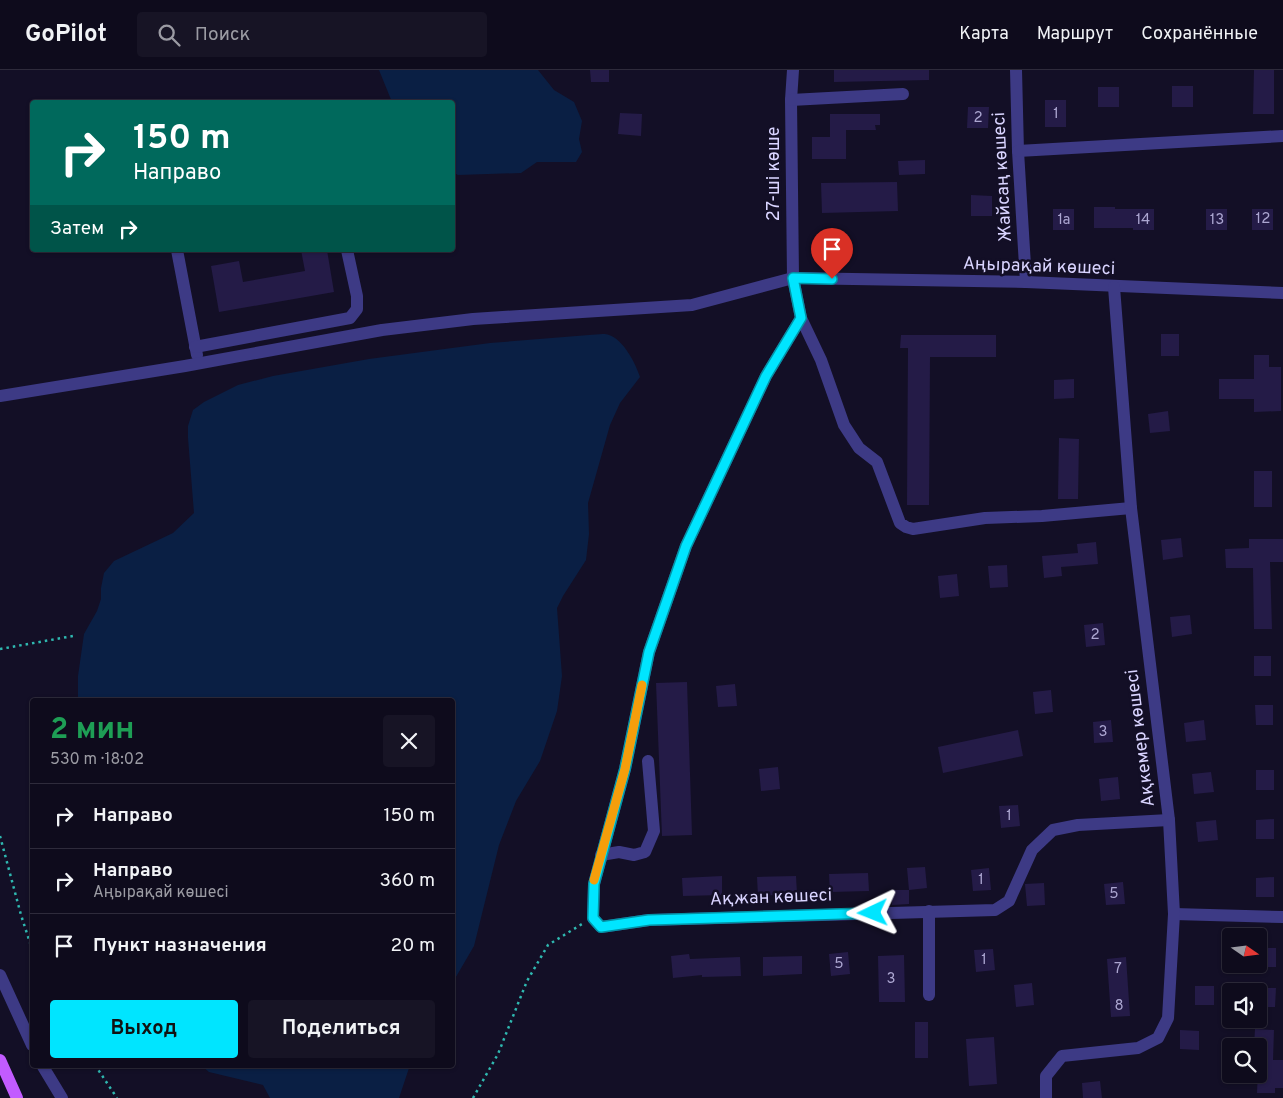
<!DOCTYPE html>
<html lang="ru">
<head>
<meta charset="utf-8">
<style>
	body { margin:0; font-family:Overpass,sans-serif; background:#171425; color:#f1f3f6; height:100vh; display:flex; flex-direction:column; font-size:19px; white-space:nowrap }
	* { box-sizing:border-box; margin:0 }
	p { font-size:16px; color:#9b9ba3 }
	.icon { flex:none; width:28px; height:28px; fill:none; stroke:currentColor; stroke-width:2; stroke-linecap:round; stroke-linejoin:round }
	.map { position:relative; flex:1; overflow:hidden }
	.drawer { position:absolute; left:30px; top:628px; width:425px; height:370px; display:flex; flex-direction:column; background:#0e0b1c; border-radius:5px; box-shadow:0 1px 4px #0004,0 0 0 1px #2e2b3b }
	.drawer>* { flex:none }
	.top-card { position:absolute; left:30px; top:30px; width:425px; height:152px; border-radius:5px; box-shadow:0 1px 4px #0004,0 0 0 1px #2e2b3b; background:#00695c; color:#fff; overflow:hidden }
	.needle { width:32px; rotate:104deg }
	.fabs { position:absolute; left:1222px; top:858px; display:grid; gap:10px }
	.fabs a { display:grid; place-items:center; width:45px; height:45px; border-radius:5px; background:#0e0b1c; box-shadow:0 1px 4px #0004,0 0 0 1px #2e2b3b; font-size:25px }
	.pin { position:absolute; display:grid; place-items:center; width:42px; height:42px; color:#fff; margin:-51px -21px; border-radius:50% 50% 50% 0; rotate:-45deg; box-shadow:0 0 5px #0007 }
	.pin .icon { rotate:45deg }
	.me { position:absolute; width:55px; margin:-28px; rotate:268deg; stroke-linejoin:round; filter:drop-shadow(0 0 4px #0008) }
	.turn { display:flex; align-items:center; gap:18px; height:105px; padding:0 20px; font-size:22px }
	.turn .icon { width:65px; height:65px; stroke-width:2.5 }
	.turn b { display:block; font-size:35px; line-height:42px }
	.then { display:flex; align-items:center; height:48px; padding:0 20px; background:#0003; gap:10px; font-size:19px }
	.round { display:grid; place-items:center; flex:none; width:52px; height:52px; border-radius:5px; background:#171425 }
	.headline { display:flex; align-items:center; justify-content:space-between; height:85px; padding:0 20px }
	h1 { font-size:30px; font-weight:700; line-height:38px; color:#1e9e55 }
	.cta { display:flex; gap:10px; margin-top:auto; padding:10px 20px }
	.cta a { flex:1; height:58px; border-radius:5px; background:#00e5ff; color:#111; font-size:20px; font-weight:700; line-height:58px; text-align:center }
	.cta a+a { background:#171425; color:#f1f3f6 }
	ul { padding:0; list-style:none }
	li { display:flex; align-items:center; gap:15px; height:65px; padding:0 20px; border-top:1px solid #2e2b3b }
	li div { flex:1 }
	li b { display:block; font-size:19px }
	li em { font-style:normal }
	header { display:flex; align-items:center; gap:30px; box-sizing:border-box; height:70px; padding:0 25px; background:#0e0b1c; border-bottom:1px solid #2e2b3b }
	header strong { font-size:24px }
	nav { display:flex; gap:28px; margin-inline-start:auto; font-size:18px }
	.search { width:350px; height:45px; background:#171425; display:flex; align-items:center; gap:12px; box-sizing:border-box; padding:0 18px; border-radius:5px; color:#9b9ba3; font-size:19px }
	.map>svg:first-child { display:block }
	.water { fill:#0a1f44 }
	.building { fill:#241b47 }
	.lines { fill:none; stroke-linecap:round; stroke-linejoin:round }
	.path { stroke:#2fb8b0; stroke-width:2.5; stroke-dasharray:2.5 4; stroke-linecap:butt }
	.minor { stroke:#3d3a85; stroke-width:12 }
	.major { stroke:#c25bff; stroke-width:12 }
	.route-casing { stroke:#0095a6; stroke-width:12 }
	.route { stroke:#00e5ff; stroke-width:9 }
	.slow { stroke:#f59e0b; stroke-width:9 }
	.labels { text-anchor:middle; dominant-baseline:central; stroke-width:5; stroke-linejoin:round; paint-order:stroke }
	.number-label { font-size:15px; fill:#aca6d1 }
	.street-label { font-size:18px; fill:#d9d4ff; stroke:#130f26 }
</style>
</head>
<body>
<header>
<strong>GoPilot</strong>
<div class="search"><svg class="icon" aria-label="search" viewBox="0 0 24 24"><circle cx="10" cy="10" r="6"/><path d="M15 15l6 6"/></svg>Поиск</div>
<nav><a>Карта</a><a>Маршрут</a><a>Сохранённые</a></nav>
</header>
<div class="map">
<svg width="1283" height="1028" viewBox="0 0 1283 1028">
	<rect width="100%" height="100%" fill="#130f26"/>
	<g class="water">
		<path d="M379,0h159l16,20 20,12 8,19 -3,18 3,13 -6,10h-39l-16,11 -63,2 -5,-3 -1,-70h-60z"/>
		<path d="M589,265c6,0 15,-2 20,0 14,4 27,29 31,42l-20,26 -10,22 -22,78 1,31 -3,26 -23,36 -6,12 5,68 -5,35 -17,50 -24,40 -17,44 -25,101 -21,36 -1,-282h-374v-24l6,-42 13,-23 4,-12v-11l3,-15 10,-12 59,-28 21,-20 -6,-75v-12l5,-16 11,-8 34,-17 35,-9 96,-17 121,-16z"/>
		<path d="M201,995h209l-11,33h-129l-7,-13 -54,-13z"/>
	</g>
	<g class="building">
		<path d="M590,0h19v12h-18z"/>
		<path d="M834,0h95v10l-95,2z"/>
		<path d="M1254,0h20v44h-21z"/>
		<rect x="1172" y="16" width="21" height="21"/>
		<rect x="1098" y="17" width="21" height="20"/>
		<rect x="1045" y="30" width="21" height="27"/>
		<path d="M968,37h21l-1,21h-21z"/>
		<path d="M620,43l22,1 -1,22 -23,-2z"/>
		<path d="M830,44h50v11h-5l1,5h-30v29h-34v-22h18z"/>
		<path d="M925,90v14l-26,1 -1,-14z"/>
		<path d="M897,112l1,29 -76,2 -1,-30z"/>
		<path d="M971,125l21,1v20h-21z"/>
		<path d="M1094,137h21v2h39v21h-21v-2h-39z"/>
		<rect x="1053" y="139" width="21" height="21"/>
		<rect x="1206" y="139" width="21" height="21"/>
		<rect x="1252" y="139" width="21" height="21"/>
		<path d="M301,180h26l7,42 -115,20 -8,-46 28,-5 4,21 62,-11z"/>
		<rect x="1161" y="264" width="18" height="22"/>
		<path d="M901,265h95v22h-66l-1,148h-22l1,-157h-8z"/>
		<path d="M1254,285h15v12h12v44l-27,1v-13h-35v-20h35z"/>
		<path d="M1074,309v19l-20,1v-19z"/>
		<path d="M1168,341l2,20 -20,2 -2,-19z"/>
		<path d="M1059,368l20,1 -1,60h-20z"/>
		<rect x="1254" y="401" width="18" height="36"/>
		<path d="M1181,468l2,19 -20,3 -2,-20z"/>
		<path d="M1249,469h34v23h-13l2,67h-18l-1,-61h-27l-1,-19 24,-1z"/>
		<path d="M1096,472l2,22 -37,3 1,9 -18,2 -2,-22 36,-3 -1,-9z"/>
		<path d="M1007,495l1,22 -18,1 -2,-22z"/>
		<path d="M957,504l2,22 -19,2 -2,-22z"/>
		<path d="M1190,545l2,19 -20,3 -2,-20z"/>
		<path d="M1103,553l2,22 -19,2 -2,-22z"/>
		<rect x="1254" y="586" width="17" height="20"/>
		<path d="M687,612l5,153 -30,1 -6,-153z"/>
		<path d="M735,614l2,22 -19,1 -2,-21z"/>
		<path d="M1051,620l2,22 -18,2 -2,-22z"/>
		<path d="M1255,635h18v20h-17z"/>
		<path d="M1111,650l2,22 -19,1 -1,-21z"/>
		<path d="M1204,650l2,20 -20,2 -2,-19z"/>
		<path d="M1018,660l5,26 -80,17 -5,-26z"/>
		<path d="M778,697l2,22 -19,2 -2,-22z"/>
		<rect x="1256" y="700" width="18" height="20"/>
		<path d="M1211,702l3,20 -20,2 -2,-20z"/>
		<path d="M1118,707l2,22 -19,2 -2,-22z"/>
		<path d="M1018,735l2,21 -19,2 -2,-22z"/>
		<path d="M1274,749v20h-18v-19z"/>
		<path d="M1216,750l2,20 -20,2 -2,-20z"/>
		<path d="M925,797l2,21 -18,2 -2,-22z"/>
		<path d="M989,798l2,22 -18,1 -2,-21z"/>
		<path d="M868,803l1,18 -39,1 -1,-18z"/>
		<path d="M722,806v19l-39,1 -1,-18z"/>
		<path d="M796,806l1,18 -39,2 -1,-19z"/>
		<path d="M1274,807v20h-18v-19z"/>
		<path d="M1123,812l2,22 -19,1 -2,-21z"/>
		<path d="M1044,813l1,22 -18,1 -2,-22z"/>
		<path d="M892,820h17v14l-17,1z"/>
		<rect x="1259" y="878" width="17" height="19"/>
		<path d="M993,879l2,21 -19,2 -2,-22z"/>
		<path d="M848,882l2,22 -19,2 -2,-22z"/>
		<path d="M689,884l1,5 50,-2 1,19 -39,1v-2l-29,3 -2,-22z"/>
		<path d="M904,885l1,47h-26l-1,-46z"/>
		<path d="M802,886v18l-39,2v-19z"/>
		<path d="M1126,887l4,59 -19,1 -4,-58z"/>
		<path d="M1032,913l2,22 -18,2 -2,-22z"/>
		<rect x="1195" y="916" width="19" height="19"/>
		<path d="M1259,918h17l-1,19h-16z"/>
		<rect x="915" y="952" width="13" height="36"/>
		<path d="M1255,959l19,1 -1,30h10v28h-8v5h-18l2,-47h-5z"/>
		<path d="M1180,960l19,1v19l-19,-1z"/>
		<path d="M994,967l3,47 -28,2 -3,-47z"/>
		<path d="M1100,1011l2,17h-19l-1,-15z"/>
	</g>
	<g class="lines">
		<g class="path">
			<path d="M0,579l73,-13"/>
			<path d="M0,766l21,79 11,34"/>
			<path d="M95,995l22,33"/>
			<path d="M473,1028l25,-44 29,-73 21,-36 34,-21"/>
		</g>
		<g class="minor">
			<path d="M793,0l-2,30 2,178 8,40 -35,58 -80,170 -37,106 -24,117 -31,115 -1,34 8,9 48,-7 346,-10 14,-9 23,-51 21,-20 25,-5 91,-5"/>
			<path d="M1016,0l2,81 8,131"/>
			<path d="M791,30l112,-6"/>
			<path d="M1018,81l265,-15"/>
			<path d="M177,180l20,105"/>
			<path d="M801,248l20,42 23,65 15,23 18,14 23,61 6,4 7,2 72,-11 57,-2 89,-8"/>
			<path d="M195,277l155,-29 7,-9v-13l-10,-46"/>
			<path d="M0,326l185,-30 197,-36 91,-11 219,-14 101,-27 233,4 257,11"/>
			<path d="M601,785l18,-3 15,3 11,-3 9,-21 -6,-70"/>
			<path d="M929,841v84"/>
			<path d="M1174,844l109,3"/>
			<path d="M0,905l32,70"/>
			<path d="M42,995l20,33"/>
			<path d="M1046,1028v-22l16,-20 76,-8 20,-10 10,-20 6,-104 -5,-94 -38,-312 -17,-221"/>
		</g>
		<path class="major" d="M0,990l17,38"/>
	</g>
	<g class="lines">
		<g class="route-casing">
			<path id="route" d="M832,209l-39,-1 8,40 -35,58 -80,170 -37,106 -24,117 -31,115 -1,34 8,9 48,-7 224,-7"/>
		</g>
		<use href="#route" class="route"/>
		<path class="slow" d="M594,810l31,-111 17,-84"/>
	</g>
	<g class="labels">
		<g class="number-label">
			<text x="1056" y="44">1</text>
			<text x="978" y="48">2</text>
			<text x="1263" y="149">12</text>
			<text x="1064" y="150">1а</text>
			<text x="1143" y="150">14</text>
			<text x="1217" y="150">13</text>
			<text x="1095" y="565">2</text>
			<text x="1103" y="662">3</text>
			<text x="1009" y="746">1</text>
			<text x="981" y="810">1</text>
			<text x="1114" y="824">5</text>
			<text x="984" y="890">1</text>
			<text x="839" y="894">5</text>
			<text x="1118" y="899">7</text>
			<text x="891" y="909">3</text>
			<text x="1119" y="936">8</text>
		</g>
		<g class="street-label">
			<text transform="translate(774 104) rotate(-90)">27-ші көше</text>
			<text transform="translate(1003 107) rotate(-93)">Жайсаң көшесі</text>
			<text transform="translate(1039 197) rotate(2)">Аңырақай көшесі</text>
			<text transform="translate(1141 668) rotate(-97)">Ақкемер көшесі</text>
			<text transform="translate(771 828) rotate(-2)">Ақжан көшесі</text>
		</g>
	</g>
</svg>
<div class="fabs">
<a><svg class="needle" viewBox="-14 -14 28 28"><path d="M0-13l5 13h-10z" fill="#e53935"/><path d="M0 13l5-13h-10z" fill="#9b9ba3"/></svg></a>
<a><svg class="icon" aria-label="sound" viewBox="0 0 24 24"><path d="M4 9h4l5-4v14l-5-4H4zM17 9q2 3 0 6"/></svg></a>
<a><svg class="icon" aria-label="search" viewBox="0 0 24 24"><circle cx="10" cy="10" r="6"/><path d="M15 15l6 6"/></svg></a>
</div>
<div class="pin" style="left:832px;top:209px;background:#d93025"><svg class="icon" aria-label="arrive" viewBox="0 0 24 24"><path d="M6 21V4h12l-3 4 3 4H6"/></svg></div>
<svg class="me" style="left:873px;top:843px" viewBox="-20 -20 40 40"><path d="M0-17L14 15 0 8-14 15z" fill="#00e5ff" stroke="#fff" stroke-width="4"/></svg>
<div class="top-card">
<div class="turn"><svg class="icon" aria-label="right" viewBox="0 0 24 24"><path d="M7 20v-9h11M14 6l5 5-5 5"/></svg><div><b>150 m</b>Направо</div></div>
<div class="then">Затем<svg class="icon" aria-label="right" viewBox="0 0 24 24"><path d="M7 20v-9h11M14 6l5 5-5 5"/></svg></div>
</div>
<section class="drawer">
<div class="headline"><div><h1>2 мин</h1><p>530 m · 18:02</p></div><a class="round"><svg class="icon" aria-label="close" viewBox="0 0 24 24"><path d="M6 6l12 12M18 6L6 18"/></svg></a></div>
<ul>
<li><svg class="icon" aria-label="right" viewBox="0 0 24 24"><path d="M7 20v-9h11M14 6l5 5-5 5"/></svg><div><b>Направо</b></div><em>150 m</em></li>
<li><svg class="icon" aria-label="right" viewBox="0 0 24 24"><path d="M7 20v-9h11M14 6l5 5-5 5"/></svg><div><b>Направо</b><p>Аңырақай көшесі</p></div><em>360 m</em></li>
<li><svg class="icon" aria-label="arrive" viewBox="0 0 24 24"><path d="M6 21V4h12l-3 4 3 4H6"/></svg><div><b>Пункт назначения</b></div><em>20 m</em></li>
</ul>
<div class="cta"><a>Выход</a><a>Поделиться</a></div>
</section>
</div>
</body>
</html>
